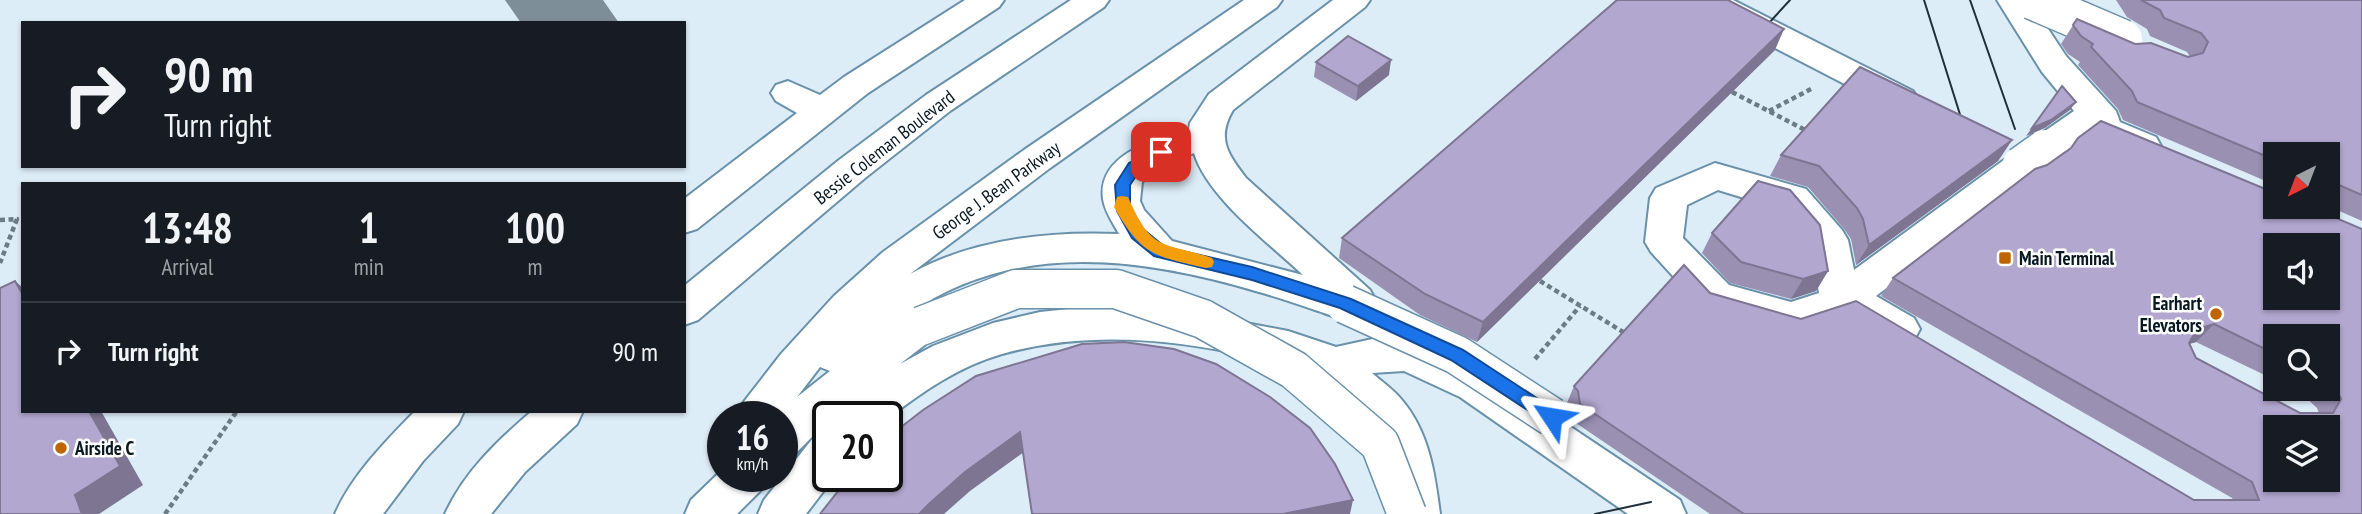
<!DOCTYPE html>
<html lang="en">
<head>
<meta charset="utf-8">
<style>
	body { margin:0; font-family:"PT Sans Narrow",sans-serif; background:#20242c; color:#f1f3f6; height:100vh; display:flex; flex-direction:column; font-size:26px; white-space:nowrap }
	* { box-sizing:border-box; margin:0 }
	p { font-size:23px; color:#9ea1a6 }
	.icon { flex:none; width:38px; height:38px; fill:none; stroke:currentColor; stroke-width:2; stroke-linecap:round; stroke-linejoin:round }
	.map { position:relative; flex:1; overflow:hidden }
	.details { position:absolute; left:21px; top:182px; width:665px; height:231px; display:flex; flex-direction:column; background:#171b24; border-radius:0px; box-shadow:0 2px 5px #0004 }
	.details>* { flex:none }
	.guide { position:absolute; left:21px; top:21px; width:665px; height:147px; border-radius:0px; box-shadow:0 2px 5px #0004; background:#171b24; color:#f1f3f6; overflow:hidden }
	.needle { width:46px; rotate:222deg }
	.tools { position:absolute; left:2263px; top:142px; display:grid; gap:14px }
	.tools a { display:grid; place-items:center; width:77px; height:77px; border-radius:0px; background:#171b24; box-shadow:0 2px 5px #0004; font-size:35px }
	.speed { position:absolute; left:707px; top:401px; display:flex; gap:14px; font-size:35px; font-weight:700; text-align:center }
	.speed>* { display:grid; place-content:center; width:91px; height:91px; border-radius:50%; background:#171b24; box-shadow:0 2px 5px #0004; line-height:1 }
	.speed small { font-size:18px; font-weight:400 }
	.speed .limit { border:4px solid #111; border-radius:10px; background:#fff; color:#111 }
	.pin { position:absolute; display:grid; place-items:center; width:60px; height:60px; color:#fff; margin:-30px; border-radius:14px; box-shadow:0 4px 10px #0006 }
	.me { position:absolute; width:77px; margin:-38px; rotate:303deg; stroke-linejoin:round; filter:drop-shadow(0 0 5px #0008) }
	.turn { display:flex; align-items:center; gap:24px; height:147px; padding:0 28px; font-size:32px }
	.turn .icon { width:91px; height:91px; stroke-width:2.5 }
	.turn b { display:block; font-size:49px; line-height:60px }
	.eta { display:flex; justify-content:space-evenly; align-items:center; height:119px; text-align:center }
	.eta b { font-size:42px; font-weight:700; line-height:49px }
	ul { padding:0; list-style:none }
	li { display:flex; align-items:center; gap:21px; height:98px; padding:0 28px; border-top:2px solid #363941 }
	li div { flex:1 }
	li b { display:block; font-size:26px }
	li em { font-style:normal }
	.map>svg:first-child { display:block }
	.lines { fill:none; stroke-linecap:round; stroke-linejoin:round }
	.taxiway { fill:#7e8e98; fill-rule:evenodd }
	.minor-casing { stroke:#6991aa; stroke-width:4 }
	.path { stroke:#6c7c86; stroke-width:4.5; stroke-dasharray:5 3.5; stroke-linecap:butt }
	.minor { fill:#fff; fill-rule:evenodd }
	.tram { stroke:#203039; stroke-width:2 }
	.minor-bridge-casing { stroke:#6991aa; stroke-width:41; stroke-linecap:butt }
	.minor-bridge { stroke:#fff; stroke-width:38 }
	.wall { fill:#9990b2; fill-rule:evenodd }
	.shaded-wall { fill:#7d7591 }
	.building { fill:#b2a7cf; stroke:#7d7591; stroke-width:2; fill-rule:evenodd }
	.route { fill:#1a73e8; stroke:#114b97; stroke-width:2 }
	.slow { fill:#f59e0b }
	.poi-dot { fill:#be6502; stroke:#fff; stroke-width:2.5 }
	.labels { text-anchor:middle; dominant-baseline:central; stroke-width:5; stroke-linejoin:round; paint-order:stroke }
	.street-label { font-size:19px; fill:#091922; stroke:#fff }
	.poi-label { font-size:19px; font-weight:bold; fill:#091922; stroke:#fff; text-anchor:start }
</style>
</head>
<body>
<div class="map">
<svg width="2362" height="514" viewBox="0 0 2362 514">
	<rect width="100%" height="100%" fill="#ddedf8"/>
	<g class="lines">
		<path class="taxiway" d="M505,0h98l16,23h-98z"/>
		<g class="minor-casing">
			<g id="minor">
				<path d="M965,0h39l-5,7 -131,86 -171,136 -13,4v-34l113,-86 -21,-12 -5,-8 5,-8 12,-4 32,14 24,-18z"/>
				<path d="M1071,0h38l-5,7 -154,104 -85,67 -167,142 -14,5v-39l155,-126 87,-65z"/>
				<path d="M1244,0h38l-5,7 -227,161 -140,106c63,-35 139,-43 209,-40 -6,-11 -14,-22 -16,-35 -6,-46 54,-60 86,-70l1,-6 19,-29 124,-94h37l-5,7 -132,103c-17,29 -5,44 13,68l124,112 6,11 -6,11c-7,2 -18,8 -25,8 -6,-1 -15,-5 -21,-7 -21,-7 -43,-15 -65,-21 -117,-35 -243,-52 -349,21l11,-3 14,5 6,11 -6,11 -35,27 33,-18 60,-23 47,-11 48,-5h50l51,5 99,19 48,16 41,-9 28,-1 44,15 41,21 190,127 6,14h-58l-168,-117 -56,-26 -32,2c10,9 21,16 29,26 28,32 34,75 39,115h-44c-3,-25 -4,-55 -16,-78 -11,-18 -46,-52 -65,-62 -21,-10 -44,-13 -66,-18 -82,-18 -166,-25 -247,-2 -43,12 -80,38 -115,65v-3h-48l4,-8 -15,8v5l-31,31 -15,5v-41h-45l6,-13 38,-49 53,-58 49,-44 141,-102zM1194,153c14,45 74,89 109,122l-131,-34 -28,-31 -4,-9 2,-19 22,-17zM820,367l10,4 -33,26z"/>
				<path d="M1691,0h42l180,91 5,8 -5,8 -12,4 -12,-4 -193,-100z"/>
				<path d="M1997,0h32l37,56 50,55 4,11 36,15 5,9 -5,9 -13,4 -56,-23c-16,12 -31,29 -52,23l4,7 -5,9 -158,121 38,22 6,11 -6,11c-26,9 -47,-11 -69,-24l-54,18 -89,-26 -51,-56 -6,-10 5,-44 6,-10 59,-25 91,26 36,41 6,10 6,30 154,-113 13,-4 10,3 -4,-7 5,-9 42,-29 -32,-39zM1718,190l62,19 31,36 8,48 -28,9 -62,-17 -46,-47 4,-33z"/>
				<path d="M415,411h49l-6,13 -35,37 -40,53h-48c17,-39 50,-72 80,-103z"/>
				<path d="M532,411h51l-6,13 -52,48 -34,42h-46c19,-42 52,-73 87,-103z"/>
				<path d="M828,432v44h7l-29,38h-48l6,-14 49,-62z"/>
				<path d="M723,469v7h44l-6,14 -24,24h-52l6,-14z"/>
			</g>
		</g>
		<g class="path">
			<path d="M1732,92l77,40"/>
			<path d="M1769,111l42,-22"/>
			<path d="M0,220l17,-1 -17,44"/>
			<path d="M1540,281l88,54"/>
			<path d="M1535,359l45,-53"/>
			<path d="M165,514l72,-103"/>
		</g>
		<use href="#minor" class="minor"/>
		<g class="tram">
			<path d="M1924,0l39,124"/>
			<path d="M1970,0l45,129"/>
			<path d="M1757,36l33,-36"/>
			<path d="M1595,514l56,-12"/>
		</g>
		<g class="minor-bridge-casing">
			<g id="minor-bridge">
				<path d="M2032,0l91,39"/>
				<path d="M2021,166l24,-17"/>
				<path d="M1345,304l112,51 95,62"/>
				<path d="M921,326l95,-37h100l87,30 91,51 86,74 27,70"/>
			</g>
		</g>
		<use href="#minor-bridge" class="minor-bridge"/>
	</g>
	<g class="wall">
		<path d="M2116,0h246v221l-34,-15v-52h-53v31l-152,-65 -5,-11 -40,-44 2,-3 -12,-8 -7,-10 16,-25 58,25 53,13h2l-3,-5 -37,-16 -3,-7 -20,-12z"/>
		<path d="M1775,50l-298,292 -57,-27 -81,-57 3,-20z"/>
		<path d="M1316,62l73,13 -33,26 -42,-24z"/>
		<path d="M2012,140l-14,21 -142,104 -5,-26 -7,-10 -36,-42 -38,-11 11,-21z"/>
		<path d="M2308,206l54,308h-652l-137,-93 -2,-13 -4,-5 7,-17 136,-93 484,207h39l-1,-2 -351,-202 12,-18zM2275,336h53v52h-41l14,5 16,15 2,5h-19l-104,-55 -7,-14 7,-2 79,38z"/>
		<path d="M1712,233l116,38 -12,20 -25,8 -61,-16 -28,-30z"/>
	</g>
	<g class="shaded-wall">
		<path d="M1784,29l-9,21 -298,292 6,-20z"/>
		<path d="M1391,60l-2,15 -33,26 2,-15z"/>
		<path d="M2076,102l-6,8 -25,18 -19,8 6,-8z"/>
		<path d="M2012,140l-14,21 -142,104 13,-20z"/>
		<path d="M1828,271l-12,20 -25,8 12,-20z"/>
		<path d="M15,281l8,7v7z"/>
		<path d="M2214,324l-18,18 -17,5 18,-18z"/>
		<path d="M89,411h12l42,74 -44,29h-17l-7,-19z"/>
		<path d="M1020,432l4,20 -54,39 -26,23h-25l11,-11 35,-31z"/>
		<path d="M1353,500l-3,14h-67z"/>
	</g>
	<g class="building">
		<path d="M1617,0h111l56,29 -301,293 -58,-28 -83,-56z"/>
		<path d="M2141,0h221v195l-23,-10h-11v-31h-53v6l-138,-58 -5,-11 -41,-44 2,-3 -12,-8 -8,-11 4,-6 58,25 16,-1 37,14 15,-4 5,-11 -7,-9 -37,-15 -4,-8z"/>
		<path d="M1348,36l43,24 -33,26 -42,-24z"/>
		<path d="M1860,67l152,73 -143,105 -6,-26 -6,-11 -38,-42 -38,-11z"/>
		<path d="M2062,86l14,16 -25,18 -19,8z"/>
		<path d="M2101,121l174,72v13h33l54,23v285h-618l-164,-110 -2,-13 -4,-5 110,-121 26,28 91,26 55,-18 338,199h65l-7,-18 -359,-204 142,-109 12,-4 24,-17 7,-10zM2275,245h53v53h-53zM2214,324l61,30v-18h53v46l9,9 4,8 -8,14h-33l-104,-55 -7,-15 8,-14zM2275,427h53v53h-53z"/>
		<path d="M1758,181l32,9 30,35 8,46 -25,8 -62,-17 -29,-29z"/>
		<path d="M15,281l8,14v116h66l31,55 -45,29 7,19h-82v-226z"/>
		<path d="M1124,342l50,7 42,15 54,33 40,31 25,36 18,36 -70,14h-251l-12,-82 -55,40 -35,31 -11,11h-99l30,-38h37v-38l36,-28 53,-34 106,-32z"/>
	</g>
	<path class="route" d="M1161,147l5,2 2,3 -2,4 -26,14 -10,15v22l13,22 22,18 87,20 99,32 112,51 95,62 3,5 -3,5 -6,2 -6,-2 -95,-62 -111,-52 -88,-28 -98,-24 -22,-18 -15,-27 -2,-26 14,-22z"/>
	<path class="slow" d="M1122,196l6,1c24,55 32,44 84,61l2,4 -2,5 -6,1c-52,-12 -64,-12 -92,-61l3,-10z"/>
	<g class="poi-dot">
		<rect x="1998" y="251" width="14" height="14" rx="3.5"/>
		<circle cx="2216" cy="314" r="7"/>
		<circle cx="61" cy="448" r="7"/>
	</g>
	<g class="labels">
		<g class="street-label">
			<text transform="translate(884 147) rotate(-38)">Bessie Coleman Boulevard</text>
			<text transform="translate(996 190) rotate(-36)">George J. Bean Parkway</text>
		</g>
		<g class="poi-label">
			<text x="2019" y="258">Main Terminal</text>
			<text x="2202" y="303" text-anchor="end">Earhart<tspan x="2202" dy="22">Elevators</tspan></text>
			<text x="75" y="448">Airside C</text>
		</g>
	</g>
</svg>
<div class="tools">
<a><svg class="needle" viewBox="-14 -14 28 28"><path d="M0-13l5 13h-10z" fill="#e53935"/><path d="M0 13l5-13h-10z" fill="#9ea1a6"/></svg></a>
<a><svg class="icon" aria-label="sound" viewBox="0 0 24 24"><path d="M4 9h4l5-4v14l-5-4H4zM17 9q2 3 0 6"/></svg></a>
<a><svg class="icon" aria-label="search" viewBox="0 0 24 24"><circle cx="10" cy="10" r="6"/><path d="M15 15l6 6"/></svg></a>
<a><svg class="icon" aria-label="layers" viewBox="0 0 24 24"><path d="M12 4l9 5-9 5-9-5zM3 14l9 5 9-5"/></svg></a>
</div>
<div class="speed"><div>16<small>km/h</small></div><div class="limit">20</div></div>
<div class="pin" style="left:1161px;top:152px;background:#d93025"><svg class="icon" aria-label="arrive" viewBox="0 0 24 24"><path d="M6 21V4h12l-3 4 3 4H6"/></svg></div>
<svg class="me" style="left:1552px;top:417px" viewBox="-20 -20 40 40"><path d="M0-17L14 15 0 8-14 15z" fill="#1a73e8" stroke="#fff" stroke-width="4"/></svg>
<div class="guide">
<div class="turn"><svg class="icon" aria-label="right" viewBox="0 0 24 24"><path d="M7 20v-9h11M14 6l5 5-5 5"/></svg><div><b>90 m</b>Turn right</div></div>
</div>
<section class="details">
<div class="eta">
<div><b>13:48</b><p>Arrival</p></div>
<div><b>1</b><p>min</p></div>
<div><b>100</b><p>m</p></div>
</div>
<ul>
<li><svg class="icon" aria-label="right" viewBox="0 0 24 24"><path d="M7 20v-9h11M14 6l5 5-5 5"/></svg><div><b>Turn right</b></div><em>90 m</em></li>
</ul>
</section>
</div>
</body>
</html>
